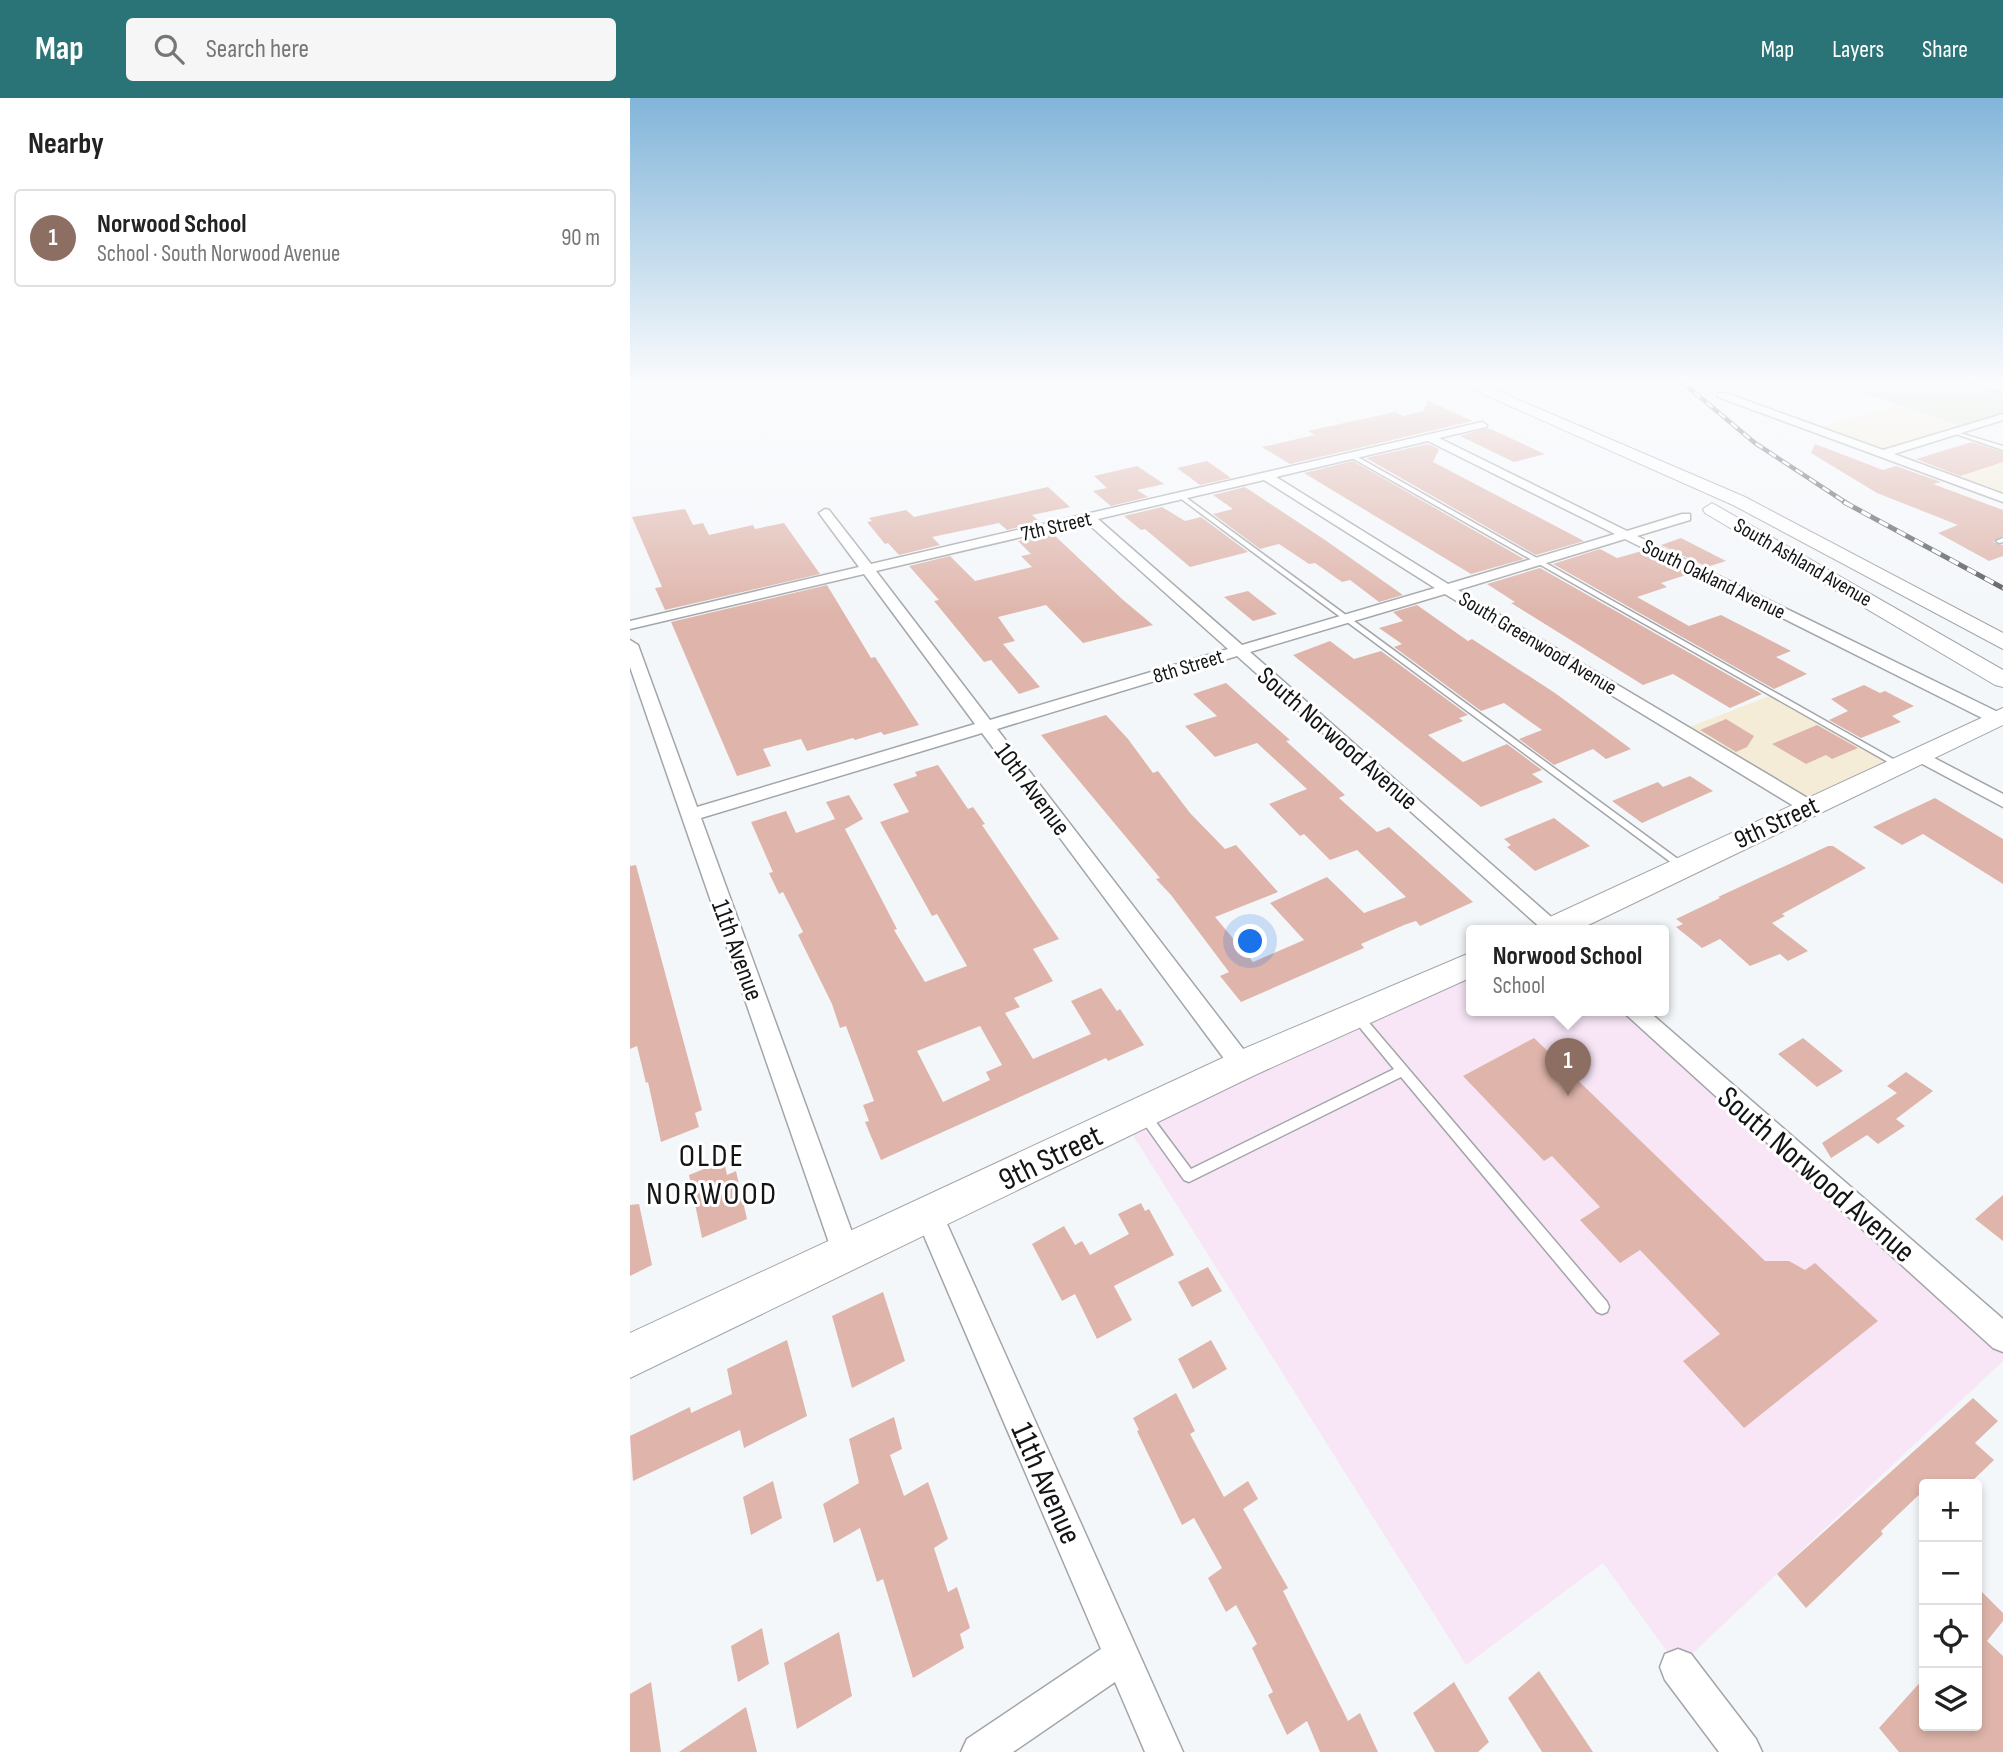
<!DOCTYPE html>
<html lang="en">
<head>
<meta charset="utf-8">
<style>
  body { margin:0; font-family:"Sofia Sans Condensed",sans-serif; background:#f6f6f6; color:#222 }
  .controls { position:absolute; right:21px; bottom:21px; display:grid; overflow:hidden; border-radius:7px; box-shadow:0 4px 10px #0003 }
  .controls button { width:63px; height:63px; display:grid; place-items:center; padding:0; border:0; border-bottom:2px solid #e0e0e0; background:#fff; color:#222; font:35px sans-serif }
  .you { position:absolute; left:621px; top:844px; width:24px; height:24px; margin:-18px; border:5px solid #fff; border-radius:50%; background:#1a73e8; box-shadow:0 0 0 10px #1a73e833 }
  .badge { display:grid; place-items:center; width:46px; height:46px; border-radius:50%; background:#2a7477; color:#fff; font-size:23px; font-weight:700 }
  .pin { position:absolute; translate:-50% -58px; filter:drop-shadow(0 2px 4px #0008) }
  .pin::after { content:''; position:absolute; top:37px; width:24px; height:21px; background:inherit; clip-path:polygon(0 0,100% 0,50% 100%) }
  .popup { position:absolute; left:836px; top:827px; width:203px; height:91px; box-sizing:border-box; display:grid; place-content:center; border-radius:7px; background:#fff; filter:drop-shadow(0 2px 5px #0005); font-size:23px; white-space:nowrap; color:#767676 }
  .popup b { font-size:26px; color:#222 }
  .popup::after { content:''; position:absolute; left:50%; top:100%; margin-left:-14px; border:14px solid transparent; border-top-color:#fff }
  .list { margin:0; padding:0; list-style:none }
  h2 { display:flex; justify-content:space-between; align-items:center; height:91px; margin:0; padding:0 28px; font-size:30px }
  h2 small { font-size:23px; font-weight:400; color:#767676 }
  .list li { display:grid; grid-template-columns:46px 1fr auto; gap:21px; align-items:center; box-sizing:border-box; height:98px; margin:0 14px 14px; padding:0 14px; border:2px solid #e0e0e0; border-radius:7px }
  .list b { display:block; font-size:26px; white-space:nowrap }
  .list p { margin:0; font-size:23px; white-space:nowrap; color:#767676 }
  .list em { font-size:23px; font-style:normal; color:#767676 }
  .icon { flex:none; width:38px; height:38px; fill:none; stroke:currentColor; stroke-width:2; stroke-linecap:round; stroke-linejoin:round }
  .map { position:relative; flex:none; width:1373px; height:1654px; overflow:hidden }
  header { display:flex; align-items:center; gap:42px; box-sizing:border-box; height:98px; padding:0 35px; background:#2a7477; color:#fff }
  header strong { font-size:33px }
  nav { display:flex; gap:38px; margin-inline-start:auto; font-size:24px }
  .search { width:490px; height:63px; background:#f6f6f6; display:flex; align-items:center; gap:18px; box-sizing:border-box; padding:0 24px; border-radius:7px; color:#767676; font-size:26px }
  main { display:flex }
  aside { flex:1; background:#fff }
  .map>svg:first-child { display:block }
</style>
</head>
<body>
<header>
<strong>Map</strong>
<div class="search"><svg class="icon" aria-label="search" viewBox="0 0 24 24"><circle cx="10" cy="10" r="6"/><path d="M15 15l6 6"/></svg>Search here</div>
<nav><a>Map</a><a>Layers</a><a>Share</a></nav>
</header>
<main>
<aside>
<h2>Nearby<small></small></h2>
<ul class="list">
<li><span class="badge" style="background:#8d6e63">1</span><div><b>Norwood School</b><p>School · South Norwood Avenue</p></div><em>90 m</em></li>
</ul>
</aside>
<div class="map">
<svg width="1373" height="1654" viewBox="0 0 1373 1654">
  <rect width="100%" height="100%" fill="#f4f7fa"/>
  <path fill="#f4ecd6" d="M1269 308 1338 330 1252 356 1184 331Z
    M1373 356V400L1306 375Z
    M1144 596 1268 666 1179 709 1052 632Z"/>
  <path fill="#f8e6f7" d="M842 866V912H1002L1373 1240V1263L1048 1569 973 1465 836 1567 494 1023Z"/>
  <path fill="#d5e2c2" d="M1199 284H1347L1373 292V319L1338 330Z"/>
  <path fill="#dfb5ab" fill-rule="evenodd" d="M798 303 843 323 660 366 632 349 685 337 678 333 765 314 773 318 793 313Z
    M858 330 915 356 884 364 830 338Z
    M1342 344 1373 354V364L1330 378 1286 361Z
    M798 346 809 351 803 364 954 443 906 457 736 360Z
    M1185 346 1253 372 1266 368 1311 384 1303 386 1373 412V438L1363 444 1373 447V458L1359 463 1308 435 1328 427 1247 395 1181 355Z
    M577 363 601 380 570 387 547 370Z
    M723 363 894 461 841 476 674 375Z
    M507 368 534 386 507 392 518 399 481 408 463 393 477 390 464 378Z
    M418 389 440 409 402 417 410 424 377 432 369 425 302 439 310 447 269 457 258 445 255 446 237 424 242 423 239 420 276 412 284 419Z
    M615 389 695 442 773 497 749 504 720 482 712 484 685 465 679 466 649 446 630 451 583 416 603 411 583 397Z
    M532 409 555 423 571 419 618 454 560 469 515 431 511 432 494 418Z
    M55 411 63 427 73 425 79 437 123 427 125 431 154 425 190 476 35 512 25 490 32 489 2 419Z
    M422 435 492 501 523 527 453 545 416 507 368 519 385 543 373 546 410 589 389 596 361 562 354 564 304 503 309 502 279 468 320 458 345 483 402 469 391 458 401 456 388 443Z
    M1051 440 1096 463 1077 469 1031 447Z
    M970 451 987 460 1012 453 1059 476 1031 485 1037 489 1007 499 1059 528 1091 517 1161 553 1146 559 1177 576 1144 591 923 466Z
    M910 470 1132 596 1100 610 1043 576 1013 587 881 505 885 504 857 486Z
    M197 487 241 560 245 559 289 627 254 637 251 634 225 642 223 640 177 653 171 641 133 651 141 668 107 678 41 524Z
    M618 493 647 516 623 523 594 499Z
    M787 507 838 543 842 541 925 595 1001 651 976 661 963 651 924 667 889 641 912 632 874 605 851 613 764 549 772 546 749 530 773 523 763 514Z
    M700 543 724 561 751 553 838 617 829 620 833 623 798 637 833 664 877 646 912 672 902 676 913 684 851 709 663 557Z
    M596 585 660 642 656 643 715 697 709 700 747 734 759 729 843 804 790 828 786 823 774 827 731 846 734 850 611 904 590 878 599 874 541 797 526 781 530 780 411 637 476 617 498 641 523 675 528 673 560 715 595 751 606 747 648 794 585 819 623 864 674 842 640 805 697 779 734 815 776 799 727 752 700 762 674 736 670 738 639 706 677 691 627 645 585 659 555 628 587 618 563 596Z
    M1234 587 1250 595 1255 593 1284 608 1262 618 1271 624 1231 640 1199 622 1218 613 1201 601Z
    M1096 621 1124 638 1117 649 1106 654 1070 632Z
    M1187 627 1228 650 1202 661 1196 657 1176 666 1142 646Z
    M308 667 338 711 343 709 355 726 352 727 429 841 403 851 423 883 384 900 390 909 375 915 403 961 461 936 441 903 471 890 487 913 490 911 514 947 478 963 476 960 251 1062 235 1024 239 1023 233 1007 244 1003 216 928 210 930 202 906 168 837 173 834 153 794 149 796 139 775 143 774 121 724 156 713 166 735 205 721 196 704 219 697 233 721 215 731 267 831 264 832 295 884 337 868 307 816 302 818 250 724 279 714 263 686 287 678 285 674ZM350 928 372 967 356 974 360 982 313 1004 287 953Z
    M1060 678 1083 693 1012 725 982 703 1028 684 1033 689Z
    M1305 700 1373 741V786L1293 736 1272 747 1243 729Z
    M924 720 960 748 905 773 877 749 881 747 874 741Z
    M1198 748H1203L1236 770 1152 816 1155 818 1142 825 1178 853 1158 863 1150 856 1120 868 1090 841 1072 850 1046 829 1053 826 1046 821 1090 800 1088 799Z
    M6 767 72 1012 65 1015 69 1029 31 1044 18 984 16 985 7 948 0 951V768Z
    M904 940 1135 1163H1159L1175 1172 1185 1165 1248 1223 1114 1330 1053 1263 1090 1236 1010 1152 990 1165 950 1122 970 1109 922 1058 914 1063 833 978Z
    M1173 940 1213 973 1187 989 1148 956Z
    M1276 974 1303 993 1266 1021 1275 1028 1248 1046 1237 1037 1201 1060 1192 1045 1267 995 1257 988Z
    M94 1063 97 1077 106 1073 117 1121 72 1140 59 1077Z
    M1373 1097V1143L1345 1121Z
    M511 1105 515 1113 519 1111 544 1157 484 1188 502 1222 467 1241 445 1196 432 1203 402 1146 434 1128 445 1147 452 1143 460 1157 499 1136 488 1116Z
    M9 1106 22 1167 0 1178V1107Z
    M578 1169 592 1193 562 1209 548 1184Z
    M253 1194 275 1263 222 1290 202 1218Z
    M157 1242 177 1318 114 1350 110 1332 3 1383 0 1338 60 1309 61 1315 102 1296 97 1271Z
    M581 1242 597 1271 563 1291 548 1261Z
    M546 1295 565 1333 560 1336 594 1399 618 1383 628 1401 613 1411 658 1490 653 1493 718 1623 730 1615 748 1654H690L677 1623 657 1637 638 1597 643 1594 622 1550 627 1546 606 1507 596 1514 578 1480 592 1470 564 1420 552 1427 507 1333 509 1332 503 1320Z
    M1343 1300 1368 1323 1345 1345 1364 1362 1339 1386H1294V1392L1251 1433 1253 1436 1176 1510 1147 1476Z
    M264 1319 272 1351 260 1357 274 1398 298 1384 318 1441 304 1450 318 1494 327 1489 340 1530 330 1536 334 1550 283 1580 253 1481 247 1484 230 1430 204 1445 193 1406 229 1385 219 1341Z
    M143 1383 152 1420 121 1437 113 1399Z
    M1347 1489 1373 1515V1523L1357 1543 1373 1558V1654H1269L1249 1630 1294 1580V1628H1347Z
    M132 1530 139 1566 108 1584 101 1548Z
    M209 1534 222 1598 167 1631 154 1565Z
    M909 1573 963 1654H912L878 1600Z
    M21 1584 31 1654H0V1596Z
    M824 1584 859 1644 848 1654H805L783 1615Z
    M116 1609 127 1654H49Z"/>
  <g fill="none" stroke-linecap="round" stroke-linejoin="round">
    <g stroke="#a2a5a9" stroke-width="3">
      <path id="lane" d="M1323 333 1373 348V352L1323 335Z
        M722 358H726L1272 666 1268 669 1265 668 722 360Z
        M550 398H554L1056 767 1058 769 1056 771H1050L550 400Z
        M1373 440V444L1369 445 1366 443Z
        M726 913 730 914 977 1204 979 1209 977 1214 972 1216 967 1214 771 979 559 1084 554 1082 507 1016 509 1012 513 1011 517 1012 561 1071 764 971 722 920 720 917 722 914Z"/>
    </g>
    <g stroke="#a2a5a9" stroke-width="3">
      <path id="street" d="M1342 284H1359L1373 289V295Z
        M1088 295H1096L1253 352 1373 316V322L1264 356 1373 396V404L1088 299Z
        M852 324 857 327 856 329 809 340 997 433 1052 416H1060V422L1007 438 1372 616 1373 622 1366 625 1360 624 995 441 828 492 1186 705 1188 709 1186 713H1172L815 496 620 554 936 832H913L607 558 367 631 620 960 624 967 620 974 612 976 604 974 352 635 71 720 230 1156 226 1165 216 1169 206 1165 0 569V542L8 547 67 709 345 626 234 476 0 531V523L229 469 189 415 195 411 199 412 241 466ZM798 343 985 436 818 486 646 379ZM634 382 805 490 612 547 468 421ZM456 424 598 551 360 622 246 473Z
        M1289 652 1373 696V709L1283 661 1280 657 1283 653Z
        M991 912H1017L1373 1221V1254L1363 1250Z
        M299 1105 309 1109 313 1117 553 1654H515L485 1584 383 1654H331L337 1641 471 1551 285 1117 289 1109Z
        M1048 1551 1061 1556 1126 1641 1132 1654H1089L1035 1582 1030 1569 1035 1556Z"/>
    </g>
    <g stroke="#a2a5a9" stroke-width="2">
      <path id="secondary" d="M826 284H847L1115 399 1373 535V551L1103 407Z
        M1082 405 1373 572V589L1365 587 1075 415 1073 411Z
        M1373 610V627L948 832H904L909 824Z
        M842 854V879L625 977 0 1280V1235L599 957Z"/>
    </g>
    <use href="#lane" fill="#fff" fill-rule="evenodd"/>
    <use href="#street" fill="#fff" fill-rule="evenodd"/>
    <use href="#secondary" fill="#fff" fill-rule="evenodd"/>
    <g stroke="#57595b" stroke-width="4.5">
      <path id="rail-far1" d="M1052 284 1125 345 1218 406"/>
    </g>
    <g stroke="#57595b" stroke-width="5">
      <path id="rail" d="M1214 404 1373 490"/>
    </g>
    <use href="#rail-far1" stroke="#fff" stroke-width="2.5" stroke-dasharray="8" stroke-linecap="butt"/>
    <use href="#rail" stroke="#fff" stroke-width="3.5" stroke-dasharray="10" stroke-linecap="butt"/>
  </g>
  <linearGradient id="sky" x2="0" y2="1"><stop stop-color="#82b5d9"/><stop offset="0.55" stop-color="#fafbfd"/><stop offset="1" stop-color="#fafbfd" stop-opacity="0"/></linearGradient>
  <rect width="1373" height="516" fill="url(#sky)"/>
  <g text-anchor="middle" stroke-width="6" stroke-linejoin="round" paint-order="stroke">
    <g font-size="21" fill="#131415" stroke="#fff">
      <text transform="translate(426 428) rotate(-13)" y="7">7th Street</text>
      <text transform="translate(1173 464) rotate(30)" y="7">South Ashland Avenue</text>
      <text transform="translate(1084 481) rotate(26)" y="7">South Oakland Avenue</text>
      <text transform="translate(908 545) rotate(31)" y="7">South Greenwood Avenue</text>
      <text transform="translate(558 568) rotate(-17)" y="7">8th Street</text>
    </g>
    <g font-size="26" fill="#131415" stroke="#fff">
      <text transform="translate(708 640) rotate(41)" y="9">South Norwood Avenue</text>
      <text transform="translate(403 691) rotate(53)" y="9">10th Avenue</text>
      <text transform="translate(1146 724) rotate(-25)" y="9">9th Street</text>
      <text transform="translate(108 852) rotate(70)" y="9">11th Avenue</text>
    </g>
    <g font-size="32" fill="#131415" stroke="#fff">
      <text transform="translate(420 1059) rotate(-26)" y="11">9th Street</text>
      <text transform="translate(1187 1076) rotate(41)" y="11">South Norwood Avenue</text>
      <text transform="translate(417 1385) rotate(66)" y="11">11th Avenue</text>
    </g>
    <g font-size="33" letter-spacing="2" fill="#131415" stroke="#fff">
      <text x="82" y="1068">OLDE<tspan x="82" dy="38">NORWOOD</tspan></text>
    </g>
  </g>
</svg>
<div class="controls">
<button>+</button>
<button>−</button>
<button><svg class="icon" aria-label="locate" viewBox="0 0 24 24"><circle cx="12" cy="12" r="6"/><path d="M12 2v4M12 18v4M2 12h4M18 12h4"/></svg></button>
<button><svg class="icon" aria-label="layers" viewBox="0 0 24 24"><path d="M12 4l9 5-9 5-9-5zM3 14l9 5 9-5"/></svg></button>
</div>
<div class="you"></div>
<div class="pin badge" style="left:938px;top:998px;background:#8d6e63">1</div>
<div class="popup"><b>Norwood School</b>School</div>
</div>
</main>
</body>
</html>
